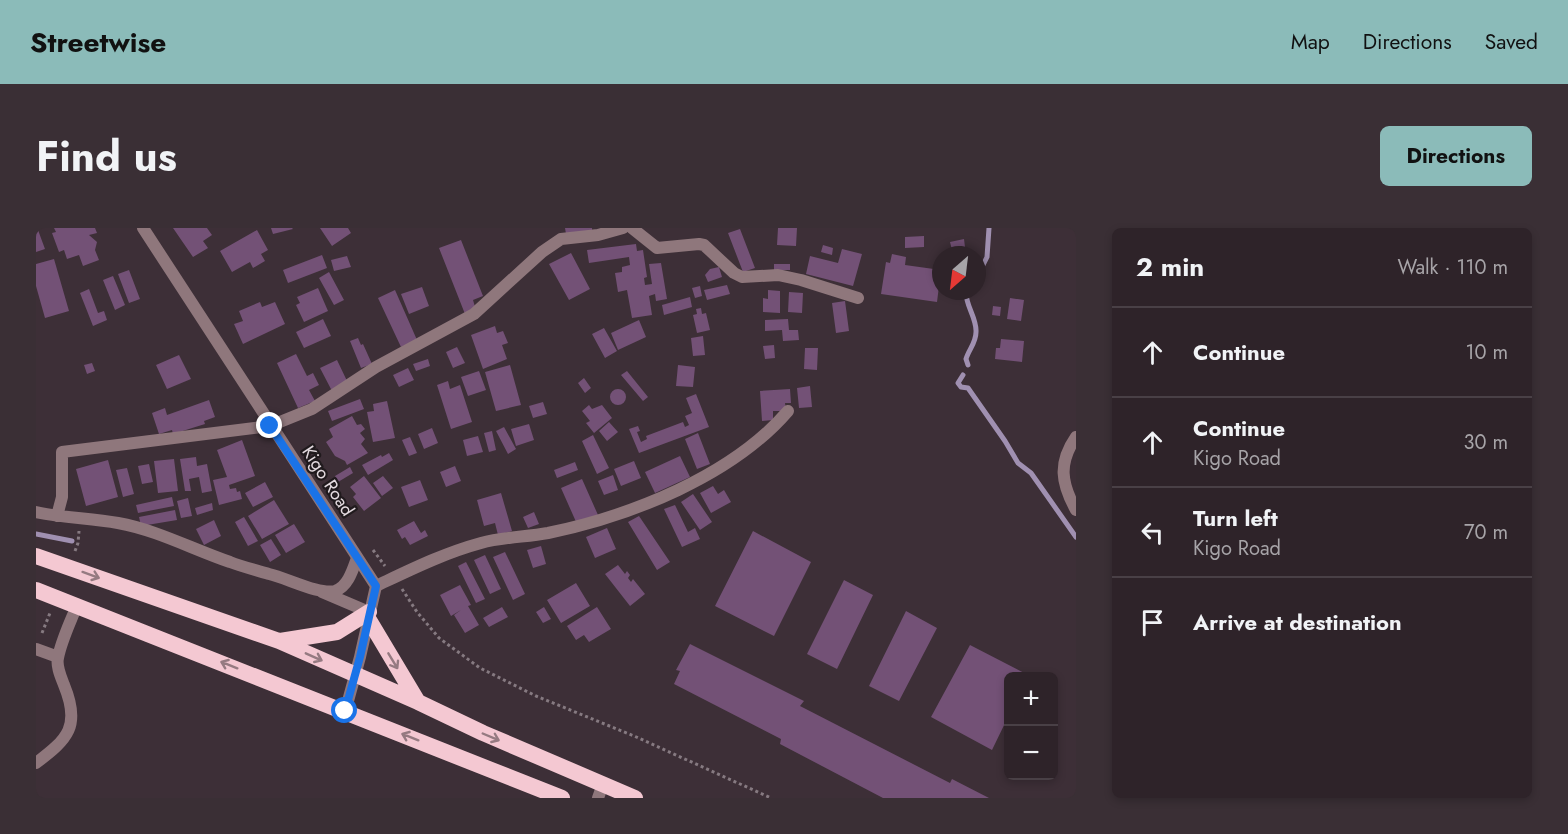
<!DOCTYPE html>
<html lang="en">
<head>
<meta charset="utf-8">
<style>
  body { margin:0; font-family:Jost,sans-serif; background:#3a2f35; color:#f1f3f6 }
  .controls { position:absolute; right:18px; bottom:18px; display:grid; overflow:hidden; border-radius:9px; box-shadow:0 3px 9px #0003 }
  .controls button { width:54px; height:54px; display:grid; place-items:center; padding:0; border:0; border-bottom:2px solid #494046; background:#2e2329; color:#f1f3f6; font:30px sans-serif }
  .compass { position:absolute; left:896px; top:18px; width:54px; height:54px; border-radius:50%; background:#2e2329; box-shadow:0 3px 9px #0003; rotate:208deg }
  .stop { position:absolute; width:18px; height:18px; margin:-14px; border:4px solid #1a73e8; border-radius:50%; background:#fff }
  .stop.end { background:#1a73e8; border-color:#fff; box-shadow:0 2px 6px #0008 }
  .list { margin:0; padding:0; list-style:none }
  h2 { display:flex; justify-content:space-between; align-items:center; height:78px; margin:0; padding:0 24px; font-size:26px }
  h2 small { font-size:20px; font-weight:400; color:#a7a4a8 }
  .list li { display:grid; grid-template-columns:39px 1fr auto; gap:18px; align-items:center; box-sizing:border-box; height:90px; padding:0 24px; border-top:2px solid #494046 }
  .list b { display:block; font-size:22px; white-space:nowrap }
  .list p { margin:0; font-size:20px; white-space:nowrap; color:#a7a4a8 }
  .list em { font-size:20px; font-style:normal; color:#a7a4a8 }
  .icon { flex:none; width:33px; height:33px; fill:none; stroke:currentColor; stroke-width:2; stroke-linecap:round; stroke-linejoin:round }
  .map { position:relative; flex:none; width:1040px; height:570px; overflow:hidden; border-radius:9px }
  header { display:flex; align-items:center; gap:36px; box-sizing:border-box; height:84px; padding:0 30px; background:#8bbbb9; color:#111 }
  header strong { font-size:28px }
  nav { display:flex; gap:33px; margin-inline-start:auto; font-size:21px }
  .intro { display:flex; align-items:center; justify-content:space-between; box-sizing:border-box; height:144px; padding:0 36px }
  h1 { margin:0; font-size:42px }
  .button { padding:15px 27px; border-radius:9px; background:#8bbbb9; color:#111; font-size:21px; font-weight:700 }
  main { display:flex; gap:36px; padding:0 36px }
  aside { flex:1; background:#2e2329; border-radius:9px; box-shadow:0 3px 9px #0003 }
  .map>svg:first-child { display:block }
</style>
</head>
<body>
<header>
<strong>Streetwise</strong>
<nav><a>Map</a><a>Directions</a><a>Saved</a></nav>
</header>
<div class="intro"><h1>Find us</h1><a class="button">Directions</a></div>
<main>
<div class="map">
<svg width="1040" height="570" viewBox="0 0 1040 570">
  <rect width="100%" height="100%" fill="#3d2f37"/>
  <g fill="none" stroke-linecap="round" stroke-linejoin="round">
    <path stroke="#a090b1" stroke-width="5" d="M941 49 951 29 953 0
      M930 63C929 77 941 90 940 104 940 115 933 121 930 131L932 137
      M927 147 922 155 925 159 932 160 969 213 982 235 995 245 1040 309
      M0 306 36 313"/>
  </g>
  <path fill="#735176" d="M18 0H59L61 5 53 7 61 14 59 22 63 32 47 38 43 27 31 31 28 22 23 24 16 5 20 4Z
    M137 0H171L176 7 167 13 172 20 157 29Z
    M235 0H256L257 1 237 6Z
    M284 0H312L315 5 296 18Z
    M529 0H556V5L530 6Z
    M742 0H761L760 18 741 17Z
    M704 1 719 40 707 44 692 5Z
    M2 2 9 21 0 24V3Z
    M221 2 232 22 225 26 229 33 217 40 214 34 196 44 184 23Z
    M888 8V19L869 20V9Z
    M928 11 929 19 916 22 914 14Z
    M425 12 447 68 437 72 440 82 429 86 403 20Z
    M600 16 601 23 607 22 611 49 608 50 609 57 616 56 613 36 625 35 631 71 620 73 619 66 613 68 616 87 596 90 591 62 582 64 579 45 586 44V39L594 37 593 29 553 35 551 22Z
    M787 17 797 20 796 27 785 24Z
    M806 21 826 26 817 58 770 46 774 28 802 35Z
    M535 25 554 61 533 72 513 36Z
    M856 26 870 29 869 37 905 42 901 74 845 66 850 34 854 35Z
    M286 27 291 40 252 55 247 42Z
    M311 28 315 39 298 43 295 32Z
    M18 31 33 83 9 90 0 58V36Z
    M738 36H754V42H738Z
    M683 39 686 49 672 54 669 47 674 41Z
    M93 42 104 71 93 75 82 46Z
    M293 44 308 72 298 77 283 50Z
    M77 48 89 77 79 82 67 52Z
    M691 57 694 66 671 72 668 62Z
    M664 58 666 68 659 70 656 60Z
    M386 59 393 78 373 86 365 66Z
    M282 60 292 83 268 94 260 77 264 75 261 69Z
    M53 61 62 85 68 83 71 92 57 98 44 65Z
    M359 62 381 112 365 119 342 70Z
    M732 62 744 63V85L727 84V70L732 71Z
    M753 64 767 65 766 85 752 84Z
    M654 69 656 79 628 87 626 77Z
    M974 70 988 72 985 93 971 91Z
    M809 73 813 103 800 105 796 75Z
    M224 74 226 79 239 74 249 96 207 116 198 96 207 93 203 83Z
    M957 78 965 79 964 88 956 87Z
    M665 80 666 86 670 85 674 102 661 105 657 87 661 86 660 81Z
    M287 91 295 108 268 120 260 104Z
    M752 91 753 102H762L763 112 747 113 746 102 729 103V92Z
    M603 92 610 109 582 122 575 105Z
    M459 98 461 105 467 103 472 115 466 117 471 131 447 141 435 107Z
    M568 100 581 123 569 130 556 106Z
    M667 108 669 127 657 128 655 110Z
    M322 110 325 117 327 116 336 136 325 140 314 113Z
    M965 111 988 113 986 134 959 131 960 120H964Z
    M738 117 739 130 729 131 727 118Z
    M421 119 429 135 417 140 410 124Z
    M769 120H782L781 142 768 141Z
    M260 126 271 148 277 145 283 157 273 162 279 173 262 180 241 135Z
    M143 127 155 151 131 161 120 137Z
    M392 131 394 138 380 143 377 136Z
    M301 132 312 155 296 163 284 140Z
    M56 135 59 143 51 146 48 137Z
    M474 137 485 177 460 183 449 144Z
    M642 137 659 139 657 159 640 158Z
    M372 140 378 152 363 159 357 147Z
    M443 143 450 162 432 168 425 149Z
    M591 143 612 169 607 173 585 147Z
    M548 150 555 160 549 165 542 155Z
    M412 153 414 161 424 157 436 194 415 201 401 157Z
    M774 158 776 179 763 180 761 160Z
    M574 169a8 8 0 1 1 16 0a8 8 0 1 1-16 0Z
    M754 161 755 175H749L750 183H737V192L726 193 724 163Z
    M660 166 673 199 603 225 593 201 602 198 604 203 601 204 605 214 611 211 610 208 647 194 649 199 653 197 649 188 656 185 650 170Z
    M324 171 328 181 296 193 292 183Z
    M173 172 179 189 168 193 169 196 137 206 136 202 123 206 116 185 129 180 131 187Z
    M351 173 359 210 337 214 331 184 338 183 337 176Z
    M507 174 511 186 497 190 493 178Z
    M553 177 556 181 566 177 576 190 558 205 550 195 554 193 546 183Z
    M316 188 321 197 325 196 329 201 324 205 329 211 325 216 332 225 311 237 309 233 299 228 290 214 297 209 293 201Z
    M573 194 582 204 571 213 563 203Z
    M493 196 498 212 480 218 475 201Z
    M468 199 480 221 472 226 460 203Z
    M396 200 402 215 388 221 382 206Z
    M456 203 460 222 453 224 448 205Z
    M662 205 674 236 661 241 649 211Z
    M557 207 573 240 561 246 546 213Z
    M442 208 447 224 431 228 427 212Z
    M374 209 381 225 373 228 366 212Z
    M206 212 219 248 193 257 194 261 200 260 201 264 204 263 206 271 183 277 177 252 191 249 181 222Z
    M353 225 357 232 332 247 326 237 345 227 346 229Z
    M644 228 654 249 619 265 609 244Z
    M160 229 161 238 171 236 176 263 166 265 163 249 153 251 155 263H149L144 231Z
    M138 231 142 263 122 265 118 233Z
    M72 232 82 269 50 278 40 241Z
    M598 233 605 250 585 258 578 241Z
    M539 234 542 242 521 250 518 242Z
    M113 236 117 254 106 256 102 238Z
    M419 238 425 253 410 259 404 244Z
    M314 239 317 245 302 254 299 248Z
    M91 240 98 266 87 269 80 242Z
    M577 247 582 262 568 267 562 253Z
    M328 248 345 270 328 283 317 269 320 266 314 259Z
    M347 248 357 260 346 268 337 255Z
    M546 251 562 287 541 296 525 260Z
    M384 252 392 272 373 279 365 259Z
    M229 254 237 269 217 279 209 265Z
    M677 258 682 266 688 262 695 274 675 285 664 265Z
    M465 265 476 303 462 307 459 295 448 298 441 272Z
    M657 266 676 294 664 302 645 274Z
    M136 269 138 278 102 285 100 277Z
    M152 270 156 288 145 290 141 273Z
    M238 272 253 296 226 311 212 288Z
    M176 275 177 282 161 287 159 280Z
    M639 277 652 304 659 300 664 311 646 319 628 281Z
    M139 282 141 292 105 298 103 289Z
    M498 284 503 296 492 300 487 289Z
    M603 288 634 334 621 342 592 294Z
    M208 289 222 313 212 318 199 294Z
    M178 292 185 308 168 317 160 301Z
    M378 293 385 305 389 302 392 308 374 317 369 309 366 311 361 302Z
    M258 296 269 314 250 325 239 307Z
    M571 300 580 321 559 330 550 309Z
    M717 303 775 334 738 408 679 378Z
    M235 311 245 327 234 334 224 317Z
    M505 318 510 336 497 340 491 322Z
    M469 324 489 366 477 372 457 329Z
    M449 327 465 361 454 366 438 332Z
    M430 334 449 371 440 375 422 338Z
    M582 337 589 346 591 343 594 347 592 350 595 354 597 351 609 366 594 378 569 346Z
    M808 352 837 367 801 441 771 426Z
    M540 355 554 378 525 395 511 372Z
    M424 357 435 377 432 378 443 397 429 405 418 387 425 382 415 388 404 367Z
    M466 379 472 389 453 399 447 390Z
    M508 379 515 391 507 395 500 384Z
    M561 379 575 401 553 414 548 407 540 412 531 398Z
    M870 383 901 400 863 473 833 458Z
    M654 416 768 473 764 478 914 555 916 551 953 570H847L744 516 745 511 638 456 644 443 640 442Z
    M934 417 994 448H972V489L956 522 895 489Z"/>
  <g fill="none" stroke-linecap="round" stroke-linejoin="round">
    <path stroke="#867a81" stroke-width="3" stroke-dasharray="3 3" stroke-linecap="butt" d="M337 322 349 338
      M39 323 42 315 43 303
      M366 361 381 384 403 410 444 440 500 468 598 508 735 570
      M6 405 14 385"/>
    <path stroke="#8f777c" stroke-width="12" d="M596 0 621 20 663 16 668 17 698 45 706 49 742 47 765 52 822 70
      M1040 209C1022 235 1025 255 1040 282
      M0 284C27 290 55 290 82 295 121 302 156 321 194 334 207 339 220 342 233 346 251 350 283 367 299 363 312 359 317 341 321 330
      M21 288 26 269V224L234 198 276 181 340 139 438 86 506 24 525 11 562 7 587 0
      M340 358C374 342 408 325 445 315 467 309 490 309 512 305 595 288 696 248 752 183
      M286 364 333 384
      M0 421 22 429
      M0 535C32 511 45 498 28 457 25 449 20 438 22 430 25 413 35 393 41 377"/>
    <path stroke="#8f777c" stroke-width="12" d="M107 0 340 358 324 429 309 484
      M562 570 567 556"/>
    <path stroke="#f4c8d2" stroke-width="16" d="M0 328 243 413 382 474 447 505 599 570
      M0 362 526 570
      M333 392 382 474
      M244 413 301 404 333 384"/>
  </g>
  <defs><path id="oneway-shaft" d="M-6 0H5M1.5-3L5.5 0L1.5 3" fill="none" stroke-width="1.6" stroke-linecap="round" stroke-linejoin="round" transform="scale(1.5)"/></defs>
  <g stroke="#957a81">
    <use href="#oneway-shaft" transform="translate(55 347) rotate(20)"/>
    <use href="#oneway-shaft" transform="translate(278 429) rotate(24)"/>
    <use href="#oneway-shaft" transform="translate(357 433) rotate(59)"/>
    <use href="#oneway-shaft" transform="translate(193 437) rotate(-158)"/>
    <use href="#oneway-shaft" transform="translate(374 509) rotate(-158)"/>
    <use href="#oneway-shaft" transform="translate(455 509) rotate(23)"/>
  </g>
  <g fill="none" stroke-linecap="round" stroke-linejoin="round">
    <path stroke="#1a73e8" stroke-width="8" d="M234 198 340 358 324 429 309 483"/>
  </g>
  <g text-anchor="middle" stroke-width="4.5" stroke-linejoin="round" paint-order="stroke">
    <g font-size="18" fill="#e3dadf" stroke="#201a1d">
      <text transform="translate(292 253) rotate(57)" y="6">Kigo Road</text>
    </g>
  </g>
</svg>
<div class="controls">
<button>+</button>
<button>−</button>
</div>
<svg class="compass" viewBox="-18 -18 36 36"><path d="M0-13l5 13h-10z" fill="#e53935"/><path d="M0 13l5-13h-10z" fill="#a7a4a8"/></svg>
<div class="stop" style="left:309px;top:483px"></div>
<div class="stop end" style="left:234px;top:198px"></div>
</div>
<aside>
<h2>2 min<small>Walk · 110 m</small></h2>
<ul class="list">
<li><svg class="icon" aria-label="ahead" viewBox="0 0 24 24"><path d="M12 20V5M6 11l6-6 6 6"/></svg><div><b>Continue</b></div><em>10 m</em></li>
<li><svg class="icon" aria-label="ahead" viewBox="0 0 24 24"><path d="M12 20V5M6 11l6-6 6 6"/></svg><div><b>Continue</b><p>Kigo Road</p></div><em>30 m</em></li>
<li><svg class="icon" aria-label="left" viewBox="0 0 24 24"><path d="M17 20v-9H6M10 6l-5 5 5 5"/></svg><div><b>Turn left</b><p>Kigo Road</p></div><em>70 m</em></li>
<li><svg class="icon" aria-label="arrive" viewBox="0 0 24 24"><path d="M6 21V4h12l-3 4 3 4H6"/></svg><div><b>Arrive at destination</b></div></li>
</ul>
</aside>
</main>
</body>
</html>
